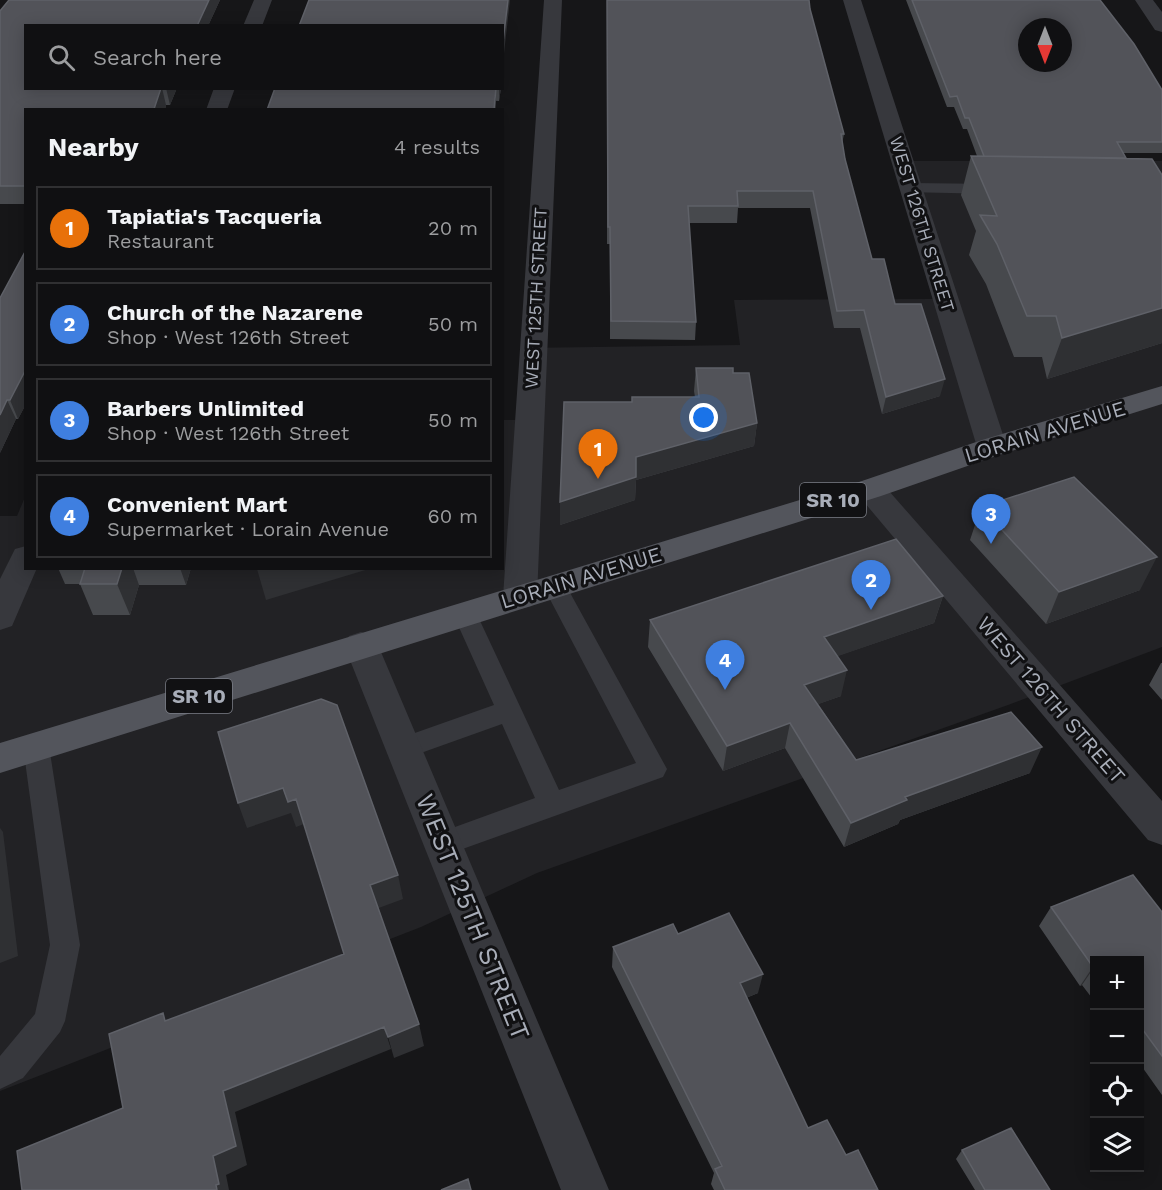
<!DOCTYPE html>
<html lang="en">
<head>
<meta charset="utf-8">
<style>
  body { margin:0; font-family:"Work Sans",sans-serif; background:#1e1e20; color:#f1f3f6 }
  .controls { position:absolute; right:18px; bottom:18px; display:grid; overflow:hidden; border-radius:0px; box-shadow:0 3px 15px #0003 }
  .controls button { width:54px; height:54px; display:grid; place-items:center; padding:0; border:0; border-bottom:2px solid #303032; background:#101012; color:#f1f3f6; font:30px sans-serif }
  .compass { position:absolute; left:1018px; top:18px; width:54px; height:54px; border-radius:50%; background:#101012; box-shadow:0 3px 15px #0003; rotate:180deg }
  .you { position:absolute; left:704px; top:418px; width:21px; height:21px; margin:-15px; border:4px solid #fff; border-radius:50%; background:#1a73e8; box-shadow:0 0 0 9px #1a73e833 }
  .badge { display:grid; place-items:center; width:39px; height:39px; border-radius:50%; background:#0f766e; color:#fff; font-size:20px; font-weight:700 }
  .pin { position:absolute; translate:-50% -50px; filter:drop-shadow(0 2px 3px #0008) }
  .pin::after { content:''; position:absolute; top:32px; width:21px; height:18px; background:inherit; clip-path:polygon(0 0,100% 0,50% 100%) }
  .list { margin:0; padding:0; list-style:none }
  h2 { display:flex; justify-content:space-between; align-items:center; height:78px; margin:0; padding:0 24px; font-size:26px }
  h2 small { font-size:20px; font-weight:400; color:#9c9d9f }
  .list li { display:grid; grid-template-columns:39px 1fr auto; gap:18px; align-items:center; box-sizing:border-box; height:84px; margin:0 12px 12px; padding:0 12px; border:2px solid #303032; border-radius:0px }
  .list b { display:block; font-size:22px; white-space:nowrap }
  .list p { margin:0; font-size:20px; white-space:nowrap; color:#9c9d9f }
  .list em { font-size:20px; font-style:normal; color:#9c9d9f }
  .icon { flex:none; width:33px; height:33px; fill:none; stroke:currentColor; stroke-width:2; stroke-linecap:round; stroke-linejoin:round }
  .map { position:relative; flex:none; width:1162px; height:1190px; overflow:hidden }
  .search { position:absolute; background:#101012; box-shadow:0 3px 15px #0003; left:24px; top:24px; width:480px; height:66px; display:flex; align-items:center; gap:15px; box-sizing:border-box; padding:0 21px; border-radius:0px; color:#9c9d9f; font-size:22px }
  .panel { position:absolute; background:#101012; box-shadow:0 3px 15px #0003; left:24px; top:108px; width:480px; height:462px; border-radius:0px }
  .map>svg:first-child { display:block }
</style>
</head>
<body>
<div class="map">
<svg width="1162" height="1190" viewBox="0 0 1162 1190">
  <rect width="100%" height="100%" fill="#161618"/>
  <path fill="#222225" d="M892 161H1162V647L1008 705 537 873 421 927 0 1091V516H17L25 497 26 568H502L503 420H520L523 348 740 345 734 300 933 299Z"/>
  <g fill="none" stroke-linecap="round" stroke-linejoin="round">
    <path fill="#37383d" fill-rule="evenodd" d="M911 183 995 184 1003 189 995 194 905 192 903 188 905 184Z
      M555 577 563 580 667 769 663 777 443 856 433 853 429 844 433 835 535 798 502 724 404 759 395 756 391 748 395 740 494 705 453 614 456 608 465 605 474 608 559 790 636 763 543 586 547 580Z
      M36 735 45 738 49 746 80 945 65 1021 60 1032 23 1078 0 1089V1056L35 1014 50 945 23 746 27 738Z"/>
    <path fill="#37383d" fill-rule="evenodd" d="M254 0H272L262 26H243Z
      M544 0H562L537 597 532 606 520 609 508 606 503 597Z
      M843 0H861L1007 447 1002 454 992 457 982 454 977 447Z
      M1135 0H1153L1162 12V32L1155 30Z
      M214 88H235L227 110H206Z
      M870 479 881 482 1162 801V845L1148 840 859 496 855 489 859 482Z
      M26 546V568H37L12 626 0 630V579L15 549Z
      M361 632 373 636 378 645 609 1190H561L344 645 349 636Z"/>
    <path fill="#53555c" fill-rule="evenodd" d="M1162 386V404L1002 454 881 496 0 773V743L859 482 982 440Z"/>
  </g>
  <path fill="#47494d" d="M9 0H220L208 26 26 88H177L170 105H166L165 110H26V204H0V11Z
    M607 0 810 9 844 134 842 144 845 159 872 259 895 304 940 396 882 414 860 328H834L810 208H738L737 223H689L696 322 695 340 610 339V244H607Z
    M906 0H1100L1162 90V153H1123L1126 158 1162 175V343L1047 379 1042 357H1014L986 284 969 255 976 231 961 195 971 156H977L967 129H963L954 107H947Z
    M275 88H501L499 101Z
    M26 250V404L18 419H16L0 453Z
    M696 368 733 373 757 423 754 446 636 480 635 500 560 525 632 402 695 397 694 391Z
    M981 507 1140 590 1046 624 970 540Z
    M58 568H191L186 585H139L130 615H93L80 584H65Z
    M943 596 934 623 837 656 841 696 818 704 856 760 1030 773 900 820 898 824 844 847 785 748 723 771 648 647 650 620Z
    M1161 663H1162V700L1149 685Z
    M1051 907 1162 912V1095L1140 1064V960H1095V1002L1082 985 1080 986 1039 926Z
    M678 934 758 993 746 998 808 1128 846 1155 878 1190H714L711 1184 714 1173 612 967 613 947Z
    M962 1150 1050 1190H975L956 1159Z"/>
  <path fill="#2f3033" d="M209 0H220L208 26H197Z
    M508 0H510L502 71V50Z
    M161 88H162L166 105 165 110H154Z
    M166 88H177L170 105Z
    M496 88V110H494Z
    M499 88H501L499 101Z
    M1162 308V343L1047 379 1062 338Z
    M26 369V404L18 419 10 400Z
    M945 379 940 396 882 414 886 397Z
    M7 400 16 419 0 453V415Z
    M757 423 754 446 636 480 635 500 560 525V502L636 457Z
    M1157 557 1140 590 1046 624 1059 592Z
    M122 568H133L139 585 130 615 117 584Z
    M180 568H191L186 585Z
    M260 568H372L266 600 257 569Z
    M943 596 934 623 818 663 824 637Z
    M847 670 841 696 799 711 804 685Z
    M790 723 785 748 723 771 727 746Z
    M1042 747 1030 773 900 820 898 824 844 847 851 823 905 797Z
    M283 788 296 799 304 824 296 827 291 813 247 828 238 803Z
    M0 828 3 832 18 956 0 963Z
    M398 875 403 899 376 909 370 885Z
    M1095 966 1082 985 1080 986 1093 967Z
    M763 974 758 993 736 1002 740 983Z
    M419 1024 424 1046 394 1058 388 1037Z
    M384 1027 391 1049 235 1112 247 1165 226 1175 229 1190H217L213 1156 223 1091Z"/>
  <path fill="#525359" stroke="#5f6168" stroke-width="1.5" fill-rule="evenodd" d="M9 0H209L197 26H26V88H161L154 109 26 110V186H0V11Z
    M309 0H508L502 50V26H299Z
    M607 0H809L810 9 844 134H841L845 159 872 259H884L895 304H921L945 379 886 397 864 310 837 311 813 191H737L738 206H688L696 322 611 321 610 227H608Z
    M912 0H1100L1134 44 1162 90V142H1117L1126 158 984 156 969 118H965L957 96 950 97ZM1027 27H1063V63H1027Z
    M275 88H496L494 110H267Z
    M971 156 1152 159 1162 175V308L1062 338 1056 316H1027L997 244 980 215 997 216Z
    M26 250V369L10 400H7L0 415V298Z
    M696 368H733V373H749L757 423 636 457V477L560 502 564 402H632V397H699Z
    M1074 477 1157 557 1059 592 981 507Z
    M896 539 943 596 824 637 847 670 804 685 856 760 1011 712 1042 747 905 797 907 800 851 823 790 723 727 746 650 620Z
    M85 568H122L117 584H80Z
    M321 699 337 705 398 875 370 885 419 1024 388 1037 384 1027 223 1091 236 1146 213 1156 219 1184 216 1185 217 1190H22L17 1151 123 1108 109 1034 163 1013 165 1021 344 954 296 799 288 802 283 788 238 803 218 732Z
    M1133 875 1162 912V1056L1140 1026V960H1095V966L1093 967 1051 907Z
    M729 913 763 974 740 983 808 1128 827 1120 846 1155 858 1150 878 1190H725L715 1169 722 1166 613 947 673 924 678 934Z
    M1011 1128 1050 1190H985L962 1150Z
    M468 1179 471 1190H441Z"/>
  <g text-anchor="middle" stroke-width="6" stroke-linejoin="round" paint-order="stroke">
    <g font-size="18" fill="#a8adb8" stroke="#111113">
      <text transform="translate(922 224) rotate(73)" y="6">WEST 126TH STREET</text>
      <text transform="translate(536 298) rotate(-87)" y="6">WEST 125TH STREET</text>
    </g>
    <g fill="#111113" stroke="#7b7e86" stroke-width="1.5">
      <rect x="800" y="483" width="66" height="34" rx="4.5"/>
      <rect x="166" y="679" width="66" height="34" rx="4.5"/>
    </g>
    <g font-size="20" font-weight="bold" fill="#a8adb8">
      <text x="833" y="507">SR 10</text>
      <text x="199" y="703">SR 10</text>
    </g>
    <g font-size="21" fill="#a8adb8" stroke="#111113">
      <text transform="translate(1045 432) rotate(-17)" y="7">LORAIN AVENUE</text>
      <text transform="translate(581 578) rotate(-17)" y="7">LORAIN AVENUE</text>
      <text transform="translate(1051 700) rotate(49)" y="7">WEST 126TH STREET</text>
    </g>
    <g font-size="26" fill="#a8adb8" stroke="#111113">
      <text transform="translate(473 917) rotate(68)" y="9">WEST 125TH STREET</text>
    </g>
  </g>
</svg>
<div class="controls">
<button>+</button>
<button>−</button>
<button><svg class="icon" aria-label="locate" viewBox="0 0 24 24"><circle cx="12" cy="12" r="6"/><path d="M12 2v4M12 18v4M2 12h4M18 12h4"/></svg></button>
<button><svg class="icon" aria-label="layers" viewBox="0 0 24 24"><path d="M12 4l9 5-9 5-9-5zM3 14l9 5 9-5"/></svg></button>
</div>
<svg class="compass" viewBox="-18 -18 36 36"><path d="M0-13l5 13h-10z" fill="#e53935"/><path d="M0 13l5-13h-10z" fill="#9c9d9f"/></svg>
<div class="you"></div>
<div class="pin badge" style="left:598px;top:479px;background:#e8710a">1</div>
<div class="pin badge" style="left:871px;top:610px;background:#3f7fe0">2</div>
<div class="pin badge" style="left:991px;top:544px;background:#3f7fe0">3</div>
<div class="pin badge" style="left:725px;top:690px;background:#3f7fe0">4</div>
<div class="search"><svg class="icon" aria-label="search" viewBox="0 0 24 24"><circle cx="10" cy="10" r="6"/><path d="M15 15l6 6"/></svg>Search here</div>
<section class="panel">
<h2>Nearby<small>4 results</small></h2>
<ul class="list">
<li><span class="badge" style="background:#e8710a">1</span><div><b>Tapiatia's Tacqueria</b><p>Restaurant</p></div><em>20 m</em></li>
<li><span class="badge" style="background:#3f7fe0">2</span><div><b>Church of the Nazarene</b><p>Shop · West 126th Street</p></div><em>50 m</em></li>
<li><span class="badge" style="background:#3f7fe0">3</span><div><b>Barbers Unlimited</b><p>Shop · West 126th Street</p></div><em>50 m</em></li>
<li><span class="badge" style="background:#3f7fe0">4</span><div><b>Convenient Mart</b><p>Supermarket · Lorain Avenue</p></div><em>60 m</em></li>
</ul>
</section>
</div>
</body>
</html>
